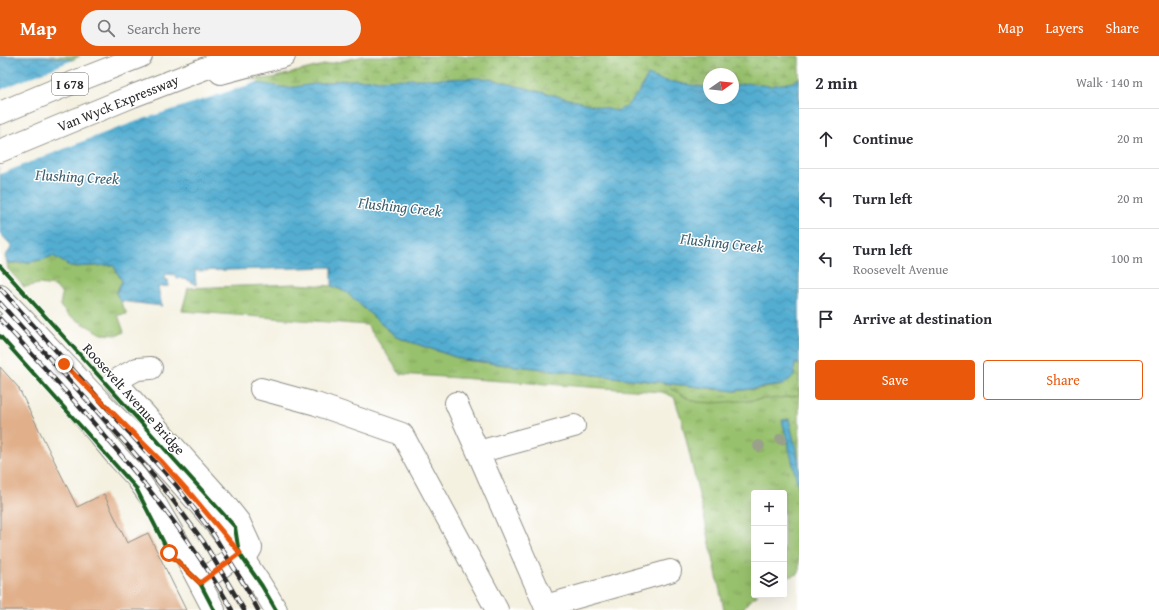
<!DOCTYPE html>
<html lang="en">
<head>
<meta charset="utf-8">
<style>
  body { margin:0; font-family:"Gentium Book Plus",serif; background:#f2f2f3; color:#2b2b33 }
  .controls { position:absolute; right:12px; bottom:12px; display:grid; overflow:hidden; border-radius:4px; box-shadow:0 4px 16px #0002 }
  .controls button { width:36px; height:36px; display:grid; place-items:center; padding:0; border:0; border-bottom:1px solid #e1e1e2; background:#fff; color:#2b2b33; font:20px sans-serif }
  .compass { position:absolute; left:703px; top:12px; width:36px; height:36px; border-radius:50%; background:#fff; box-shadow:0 4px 16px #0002; rotate:76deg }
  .stop { position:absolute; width:12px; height:12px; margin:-9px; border:3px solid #ea580c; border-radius:50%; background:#fff }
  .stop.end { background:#ea580c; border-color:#fff; box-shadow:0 1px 4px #0008 }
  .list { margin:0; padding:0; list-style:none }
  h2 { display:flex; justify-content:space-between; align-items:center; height:52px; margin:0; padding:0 16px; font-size:17px }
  h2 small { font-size:13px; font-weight:400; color:#7c7c81 }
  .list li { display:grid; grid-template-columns:26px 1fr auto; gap:12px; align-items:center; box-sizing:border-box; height:60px; padding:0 16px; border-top:1px solid #e1e1e2 }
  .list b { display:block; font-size:15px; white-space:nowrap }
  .list p { margin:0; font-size:13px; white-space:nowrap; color:#7c7c81 }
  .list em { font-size:13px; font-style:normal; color:#7c7c81 }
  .actions { display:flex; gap:8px; padding:12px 16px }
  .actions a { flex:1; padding:9px 0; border:1px solid #ea580c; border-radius:4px; text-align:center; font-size:14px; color:#ea580c }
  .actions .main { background:#ea580c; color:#fff }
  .icon { flex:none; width:22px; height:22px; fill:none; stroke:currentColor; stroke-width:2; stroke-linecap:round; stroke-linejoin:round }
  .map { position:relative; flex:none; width:799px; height:554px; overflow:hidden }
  header { display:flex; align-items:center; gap:24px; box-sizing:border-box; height:56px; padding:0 20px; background:#ea580c; color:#fff }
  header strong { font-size:19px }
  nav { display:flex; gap:22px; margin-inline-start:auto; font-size:14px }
  .search { width:280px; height:36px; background:#f2f2f3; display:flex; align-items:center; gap:10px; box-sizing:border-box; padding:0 14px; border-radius:22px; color:#7c7c81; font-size:15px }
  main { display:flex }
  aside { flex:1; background:#fff }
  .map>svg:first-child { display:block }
</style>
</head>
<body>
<header>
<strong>Map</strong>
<div class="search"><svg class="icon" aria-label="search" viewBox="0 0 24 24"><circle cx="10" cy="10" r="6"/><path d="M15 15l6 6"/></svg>Search here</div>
<nav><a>Map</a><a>Layers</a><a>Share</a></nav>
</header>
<main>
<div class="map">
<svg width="799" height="554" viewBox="0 0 799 554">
  <defs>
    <pattern id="grass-tufts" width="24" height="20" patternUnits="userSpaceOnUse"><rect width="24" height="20" fill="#98c16d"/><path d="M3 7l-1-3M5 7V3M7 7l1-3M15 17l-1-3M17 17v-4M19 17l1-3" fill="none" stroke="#7c9d5a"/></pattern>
    <pattern id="wetland-marsh" width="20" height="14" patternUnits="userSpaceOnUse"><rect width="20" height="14" fill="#98c16d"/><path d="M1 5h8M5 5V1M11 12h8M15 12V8" fill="none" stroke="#7c9d5a"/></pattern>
    <pattern id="water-waves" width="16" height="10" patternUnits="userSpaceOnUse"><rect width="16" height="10" fill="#53add1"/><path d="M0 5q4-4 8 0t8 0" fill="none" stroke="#458daa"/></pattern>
  </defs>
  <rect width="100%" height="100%" fill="#fff"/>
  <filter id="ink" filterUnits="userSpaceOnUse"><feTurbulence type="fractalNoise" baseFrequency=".025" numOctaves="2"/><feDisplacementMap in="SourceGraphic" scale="8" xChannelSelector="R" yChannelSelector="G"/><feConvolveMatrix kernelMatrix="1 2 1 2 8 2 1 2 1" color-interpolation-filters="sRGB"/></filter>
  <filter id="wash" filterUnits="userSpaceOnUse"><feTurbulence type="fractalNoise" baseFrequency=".012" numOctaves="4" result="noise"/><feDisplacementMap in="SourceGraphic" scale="16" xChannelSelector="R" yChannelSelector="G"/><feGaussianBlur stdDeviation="0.9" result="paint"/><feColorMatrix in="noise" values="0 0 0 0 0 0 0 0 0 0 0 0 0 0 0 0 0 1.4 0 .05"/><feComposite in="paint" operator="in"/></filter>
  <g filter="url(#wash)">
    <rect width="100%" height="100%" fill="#f4f1e1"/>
    <path fill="url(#grass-tufts)" stroke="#62764c" d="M53 200 72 211 113 209 122 225 116 237 127 258 118 259 124 276 118 279 102 278 68 259 60 250 62 238 55 230 39 228 24 231 8 213 7 207C24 207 38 206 53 200Z
      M294 228 332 230 346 236 396 281 464 304 735 335 799 308V517L784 523V437H754V539H758L749 545 742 554H724L706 469 681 362 674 341 662 336 400 318 367 269 182 255 188 232Z"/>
    <path fill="url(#wetland-marsh)" stroke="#62764c" fill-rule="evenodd" d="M0 0H80L66 7 0 1Z
      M364 0H799V65L645 64 318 43 241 24 272 22 315 11ZM709 18H733V42H709Z
      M795 308H799V339L792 341 714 347 697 346 687 342 662 327 735 335 780 330 793 320Z"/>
    <path fill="url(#water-waves)" stroke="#3f6c7e" d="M0 0H45L241 24 287 32 342 24 486 22 616 55 626 51 639 36 648 19 661 24 709 32V42H733V30L746 27 770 30 793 26 799 22V308H795L794 320 783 329 735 335 464 304 396 281 346 236 332 230V211L195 215 196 229 188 224 175 221 174 219 166 218 165 223 168 224 169 230 158 231 162 250 120 245 116 237 122 225 113 209 71 211 53 200C38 206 24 207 7 207L5 200 10 194 11 189 0 177Z
      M789 363 799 406V434L782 364Z"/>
    <path fill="#f4f1e1" d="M78 2 241 22 261 25 143 63 99 79 0 118V34Z"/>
    <g id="blocks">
      <path fill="#e1b08b" d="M0 311 18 331 77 451 104 438 127 487 148 477 186 554H0Z"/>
    </g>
  </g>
  <g filter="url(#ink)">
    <use href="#blocks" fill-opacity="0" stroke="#908e86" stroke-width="1"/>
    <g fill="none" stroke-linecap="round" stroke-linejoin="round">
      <g stroke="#908e86" stroke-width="24">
        <path id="minor" d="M151 312 137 313 115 325 223 446 239 466 251 492 244 504
          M261 333 316 348 402 378 497 554
          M456 347 478 396 547 554
          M478 396 574 370
          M545 550 670 515"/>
      </g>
      <g stroke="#908e86" stroke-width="24">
        <path id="major" d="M0 240C38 278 73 318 111 357 127 373 145 389 161 406 204 451 245 500 276 554
          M7 268 115 398 137 422 156 449 182 493 214 554
          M200 527 239 497"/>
      </g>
      <g stroke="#908e86" stroke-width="24">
        <path id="highway" d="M221 17 284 0
          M0 57 77 25 141 0
          M0 95 133 40 237 0"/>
      </g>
      <use href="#minor" stroke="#fff" stroke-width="22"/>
      <use href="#major" stroke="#fff" stroke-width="22"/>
      <use href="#highway" stroke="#fff" stroke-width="22"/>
      <g stroke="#2b2b2b" stroke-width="4.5">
        <path id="rail" d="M0 232 176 429 213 478 248 535 258 554
          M0 247 130 392 166 435 203 485 244 554
          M0 263C62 331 125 399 179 473 198 499 217 526 232 554"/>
      </g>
      <use href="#rail" stroke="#fff" stroke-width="3" stroke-dasharray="9" stroke-linecap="butt"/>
      <g stroke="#fff" stroke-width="6">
        <path id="cycleway" d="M0 210 235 471 239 497 262 530 276 554
          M0 280 136 432 169 497 200 527 214 554"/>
      </g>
      <use href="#cycleway" stroke="#1b5e20" stroke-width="4"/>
    </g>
    <g fill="#9aa18a">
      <circle cx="781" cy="383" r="6"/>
      <circle cx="759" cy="390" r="6"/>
    </g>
  </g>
  <g fill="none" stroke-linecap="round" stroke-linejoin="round" filter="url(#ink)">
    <path stroke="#ea580c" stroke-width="5" d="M64 308 161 405 194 442 240 497 200 527 169 497"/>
  </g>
  <g text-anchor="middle" stroke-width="3" stroke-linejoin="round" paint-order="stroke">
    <rect fill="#fff" stroke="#6b6b6b" stroke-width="1" x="52" y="17" width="36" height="22" rx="3"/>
    <g font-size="13" font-weight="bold" fill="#2b2b2b">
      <text x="70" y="33">I 678</text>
    </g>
    <g font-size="14" fill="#2b2b2b" stroke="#fff">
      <text transform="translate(118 47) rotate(-22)" y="5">Van Wyck Expressway</text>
      <text transform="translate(134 343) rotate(48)" y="5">Roosevelt Avenue Bridge</text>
    </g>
    <g font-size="15" font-style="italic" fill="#3b5f6d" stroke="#fff">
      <text transform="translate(77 121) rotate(3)" y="5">Flushing Creek</text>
      <text transform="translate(400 151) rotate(6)" y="5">Flushing Creek</text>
      <text transform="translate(722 187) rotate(6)" y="5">Flushing Creek</text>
    </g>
  </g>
</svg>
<div class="controls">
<button>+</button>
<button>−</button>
<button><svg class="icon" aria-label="layers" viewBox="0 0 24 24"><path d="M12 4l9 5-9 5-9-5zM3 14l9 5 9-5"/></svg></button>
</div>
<svg class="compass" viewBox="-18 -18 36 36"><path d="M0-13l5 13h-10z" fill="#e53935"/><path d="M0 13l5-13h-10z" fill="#7c7c81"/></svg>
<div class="stop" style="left:169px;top:497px"></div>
<div class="stop end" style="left:64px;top:308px"></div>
</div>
<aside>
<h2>2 min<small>Walk · 140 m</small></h2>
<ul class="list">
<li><svg class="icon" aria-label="ahead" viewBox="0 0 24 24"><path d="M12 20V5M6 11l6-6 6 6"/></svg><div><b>Continue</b></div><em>20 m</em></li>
<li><svg class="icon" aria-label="left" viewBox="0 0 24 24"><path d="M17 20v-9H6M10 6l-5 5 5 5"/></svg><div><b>Turn left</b></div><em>20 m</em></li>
<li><svg class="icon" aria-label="left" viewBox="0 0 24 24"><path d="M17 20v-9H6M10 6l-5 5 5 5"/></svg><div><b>Turn left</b><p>Roosevelt Avenue</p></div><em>100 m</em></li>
<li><svg class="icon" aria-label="arrive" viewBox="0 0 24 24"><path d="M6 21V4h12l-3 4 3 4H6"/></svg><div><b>Arrive at destination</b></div></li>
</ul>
<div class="actions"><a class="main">Save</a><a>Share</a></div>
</aside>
</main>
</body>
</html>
